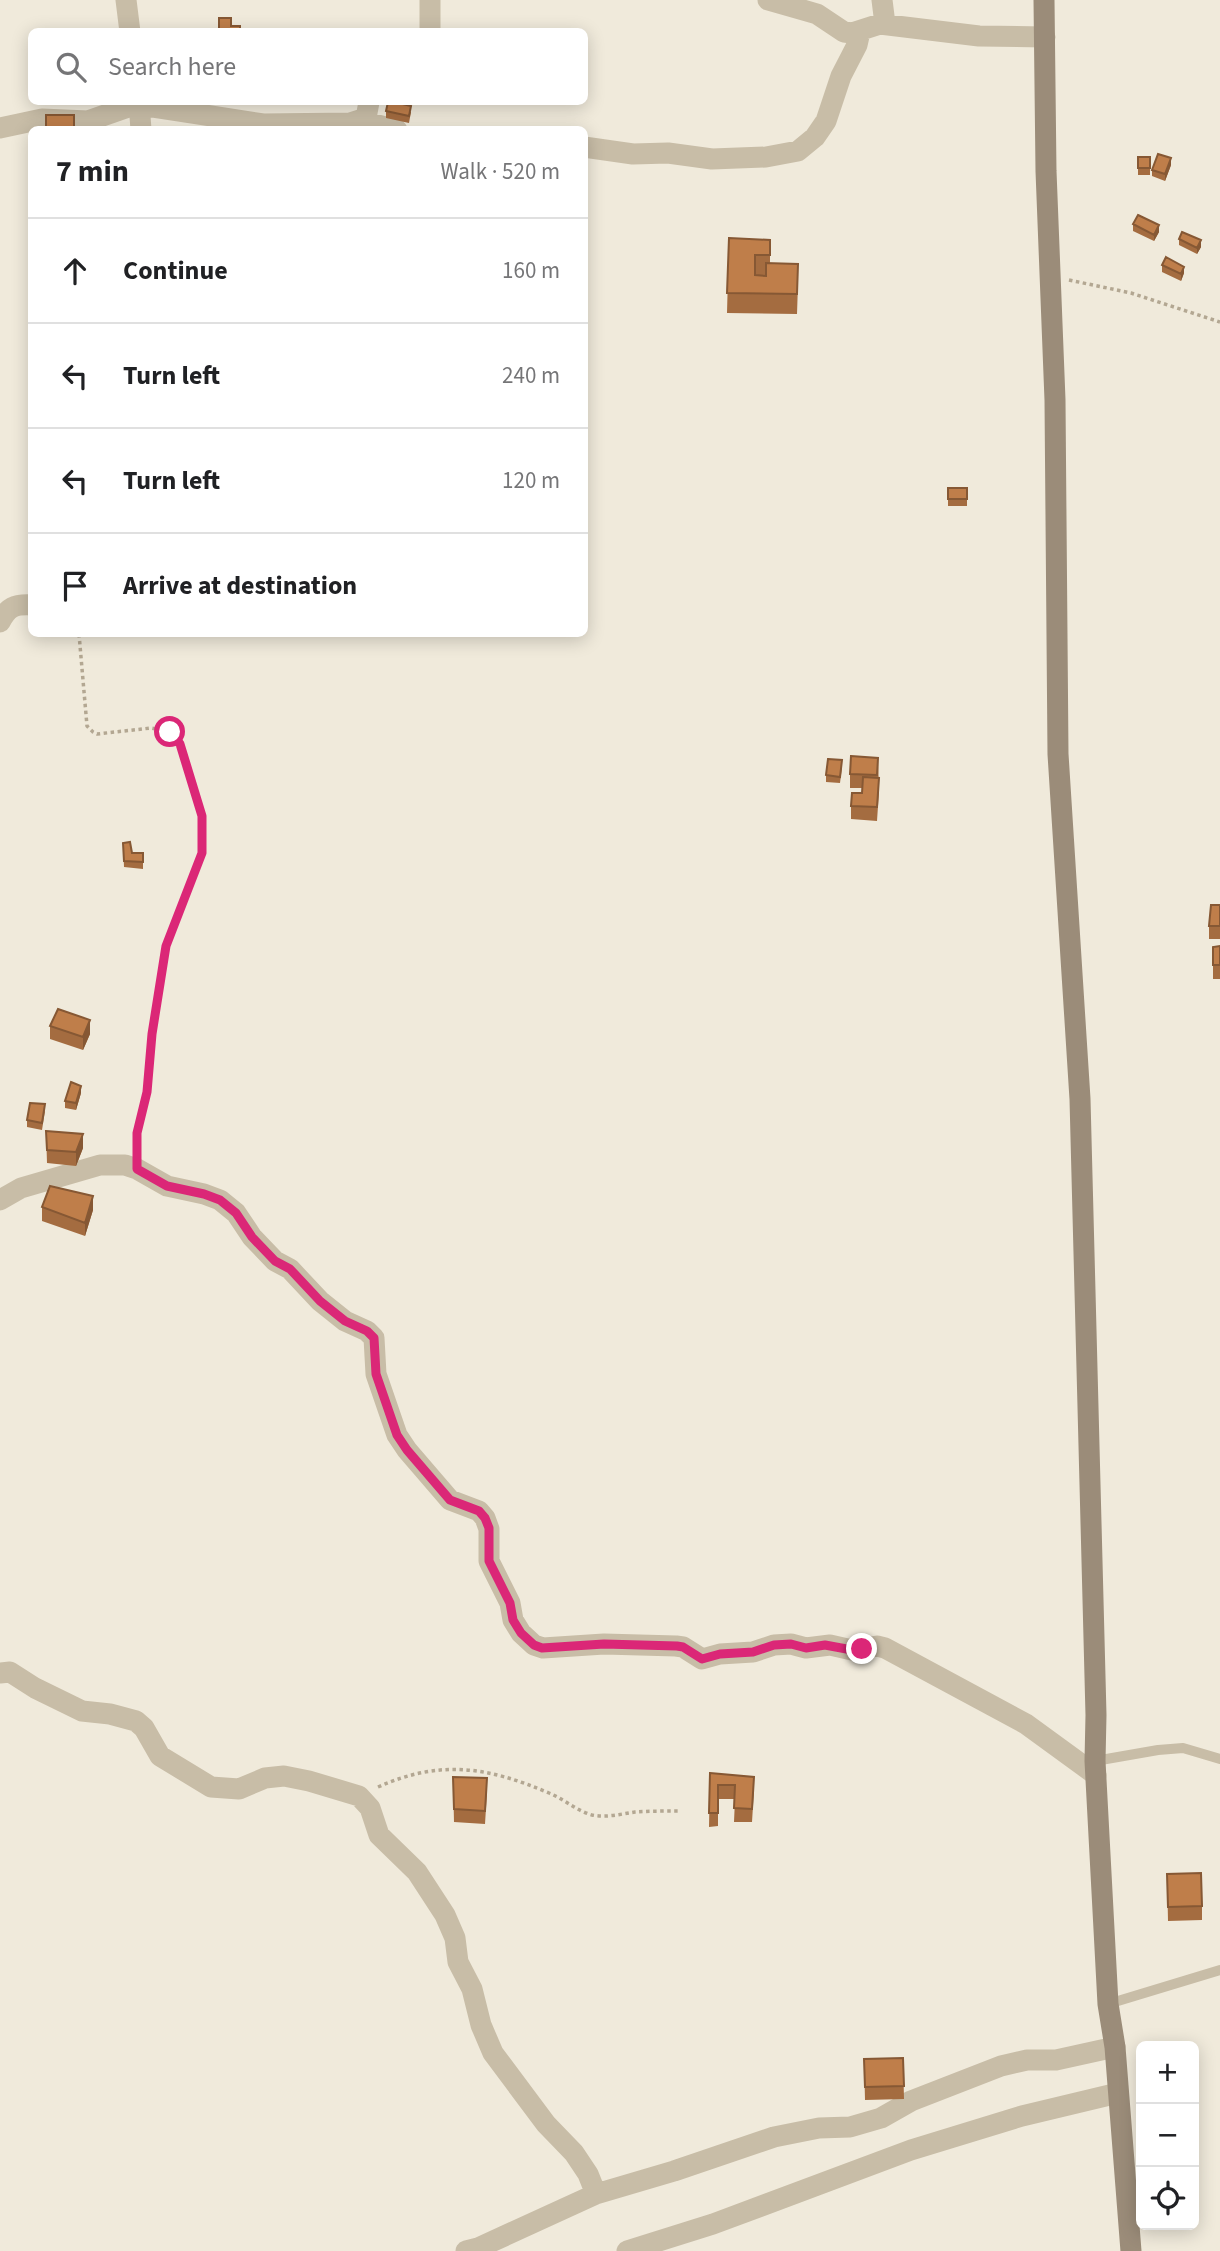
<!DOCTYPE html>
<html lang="en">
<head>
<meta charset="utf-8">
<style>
  body { margin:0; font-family:"Source Sans 3",sans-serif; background:#f6f6f6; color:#202124 }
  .controls { position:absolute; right:21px; bottom:21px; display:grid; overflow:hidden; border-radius:10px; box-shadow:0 4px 18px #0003 }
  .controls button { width:63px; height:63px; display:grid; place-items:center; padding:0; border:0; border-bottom:2px solid #e0e0e0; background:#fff; color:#202124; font:35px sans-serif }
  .stop { position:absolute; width:21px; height:21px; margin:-16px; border:5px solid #db2777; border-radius:50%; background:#fff }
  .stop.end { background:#db2777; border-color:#fff; box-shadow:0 2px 7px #0008 }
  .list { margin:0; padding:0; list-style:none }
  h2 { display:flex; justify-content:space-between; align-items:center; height:91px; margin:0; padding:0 28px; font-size:30px }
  h2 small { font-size:23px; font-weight:400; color:#757577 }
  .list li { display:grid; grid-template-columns:46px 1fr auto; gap:21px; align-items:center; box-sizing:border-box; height:105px; padding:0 28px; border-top:2px solid #e0e0e0 }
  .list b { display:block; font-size:26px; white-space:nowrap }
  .list em { font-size:23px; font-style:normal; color:#757577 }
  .icon { flex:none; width:38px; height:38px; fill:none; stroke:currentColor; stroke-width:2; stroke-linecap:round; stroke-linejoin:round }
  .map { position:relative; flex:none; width:1220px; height:2251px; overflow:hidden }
  .search { position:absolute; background:#fff; box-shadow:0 4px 18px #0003; left:28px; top:28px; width:560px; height:77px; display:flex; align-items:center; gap:18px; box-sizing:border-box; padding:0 24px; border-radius:10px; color:#757577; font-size:26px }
  .panel { position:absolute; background:#fff; box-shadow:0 4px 18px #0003; left:28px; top:126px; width:560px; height:511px; border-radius:10px }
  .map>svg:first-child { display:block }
</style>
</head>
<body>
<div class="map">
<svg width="1220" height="2251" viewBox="0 0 1220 2251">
  <rect width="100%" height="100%" fill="#f0eadb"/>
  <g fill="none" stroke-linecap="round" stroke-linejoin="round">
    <path stroke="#b3a792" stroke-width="3.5" stroke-dasharray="3.5 3.5" stroke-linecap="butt" d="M1069 280 1131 293 1220 322
      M79 634 87 726 93 732 97 734 151 728 170 732 179 745 203 816V853L166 946 152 1034 147 1092 137 1133 136 1149
      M378 1787C441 1759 488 1767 549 1793 564 1799 577 1811 592 1815 606 1818 621 1814 635 1812 649 1811 664 1811 678 1811"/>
    <path stroke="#c8bda7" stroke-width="10" d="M1095 1761 1158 1750 1183 1748 1220 1759
      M1108 2004 1220 1970"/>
    <path stroke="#c8bda7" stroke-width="21" d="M126 0 130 32
      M430 0V32
      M768 0 817 14 844 32 852 33 880 24 979 36 1045 37
      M882 0 885 24
      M139 102 141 130
      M362 121 397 130
      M0 128 42 119 88 121 128 107 140 105 263 124 350 123 366 118 369 102
      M584 147 633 154 668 153 712 159 766 157 798 151 815 137 826 121 841 76 857 45 860 32
      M0 622C8 607 14 604 32 605
      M0 1200 21 1188 100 1165H125L137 1169 167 1186 204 1194 220 1200 236 1213 252 1237 275 1261 290 1269 320 1301 345 1321 367 1331 374 1338 376 1374 397 1435 407 1450 450 1500 479 1511 485 1518 489 1529V1561L510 1603 513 1620 521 1633 534 1645 543 1648 604 1644 676 1646 683 1647 702 1659 720 1654 753 1652 774 1645 791 1644 806 1648 830 1645 852 1650 877 1646 885 1648 1026 1724 1096 1775
      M0 1673 10 1672 35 1688 82 1711 110 1714 136 1721 144 1728 160 1756 211 1787 239 1789 265 1778 284 1776 309 1781 359 1796 370 1808 379 1835 417 1872 445 1915 455 1938 458 1962 472 1989 481 2025 493 2053 546 2124 574 2153 588 2174 596 2194
      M466 2251 478 2248 596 2194 674 2171 774 2137 819 2128 850 2127 881 2118 911 2101 1001 2066 1027 2060H1056L1115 2047
      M627 2251 713 2224 911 2150 1022 2116 1118 2093"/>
    <path stroke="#9b8c79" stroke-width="21" d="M1044 0 1046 171 1055 400 1058 754 1080 1099 1096 1715 1095 1761 1108 2004 1115 2047 1131 2251"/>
  </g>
  <path fill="#a46c40" d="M386 111 411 112 409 123 386 118Z
    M1138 157H1150V175H1138Z
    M1171 165 1165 181 1152 176V170Z
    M1133 224 1159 232 1154 241 1133 231Z
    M729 238 770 240V263L798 284 797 314 727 313Z
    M1179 239 1201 247 1197 254 1179 245Z
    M1162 265 1184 273 1181 281 1162 272Z
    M948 488H967V506H948Z
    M878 758 879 791 877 821 851 819V806L862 793V788H850V774Z
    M842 767 840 783 826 782V775Z
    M123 843 132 853H143V869L124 867Z
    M1220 905V939H1209V926Z
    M1220 946V979H1213V947Z
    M50 1026 90 1034 83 1050 50 1039Z
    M81 1093 76 1110 65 1108V1101Z
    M45 1111 42 1130 27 1127V1120Z
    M46 1131 83 1148 76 1166 47 1163Z
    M42 1207 93 1210 85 1236 42 1221Z
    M710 1773 754 1790 752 1822H734L735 1799H718V1826L709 1827Z
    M453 1777 487 1792 485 1824 454 1822Z
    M1167 1874 1202 1906V1920L1168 1921Z
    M903 2058 904 2099 865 2100 864 2059Z"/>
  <path fill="#865834" d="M1171 158V165L1165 181V174Z
    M1159 225V232L1154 241V235Z
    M1201 240V247L1197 254V248Z
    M1184 267V273L1181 281V274Z
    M90 1020V1034L83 1050V1037Z
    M81 1086V1093L76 1110V1103Z
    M83 1134V1148L76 1166V1152Z
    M93 1196V1210L85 1236V1223Z"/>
  <path fill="#bf7e4a" stroke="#865834" stroke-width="2" d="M219 18H231V26H240V32H219Z
    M388 102H394L411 106 409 116 386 111Z
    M46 115H74V130H46Z
    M1158 154 1171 158 1165 174 1152 170Z
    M1138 157H1150V168H1138Z
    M1138 215 1159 225 1154 235 1133 224Z
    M1182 232 1201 240 1197 248 1179 239Z
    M729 238 770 240V255H755V275L766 276V263L798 264 797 294 727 293Z
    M1166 257 1184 267 1181 274 1162 265Z
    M948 488H967V499H948Z
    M851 756 878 758 877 775 850 774Z
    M828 759 842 760 840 777 826 775Z
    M863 777 879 778 877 807 851 806 852 793H862Z
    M130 842 132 853H143V862L124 861 123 843Z
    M1211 905H1220V926H1209Z
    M1220 946V965H1213V947Z
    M58 1009 90 1020 83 1037 50 1026Z
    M71 1082 81 1086 76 1103 65 1101Z
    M30 1103 45 1104 42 1123 27 1120Z
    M46 1131 83 1134 76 1152 47 1150Z
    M50 1186 93 1196 85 1223 42 1207Z
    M710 1773 754 1777 752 1809 734 1808 735 1785H718V1813H709Z
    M453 1777 487 1778 485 1811 454 1809Z
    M1201 1873 1202 1906 1168 1907 1167 1874Z
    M903 2058 904 2086 865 2087 864 2059Z"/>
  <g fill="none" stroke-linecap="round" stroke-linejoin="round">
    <path stroke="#db2777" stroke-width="9" d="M170 732 180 744 202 816V853L166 946 152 1034 147 1092 137 1133V1169L167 1186 204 1194 220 1200 236 1213 252 1237 275 1261 290 1269 320 1301 345 1321 367 1331 374 1338 376 1374 397 1435 407 1450 450 1500 479 1511 485 1518 489 1528V1561L510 1603 513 1620 521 1633 534 1645 542 1648 604 1644 677 1646 683 1647 702 1659 720 1654 753 1652 774 1645 791 1644 806 1648 825 1645 852 1650 862 1649"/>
  </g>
</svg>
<div class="controls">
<button>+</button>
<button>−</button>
<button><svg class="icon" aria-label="locate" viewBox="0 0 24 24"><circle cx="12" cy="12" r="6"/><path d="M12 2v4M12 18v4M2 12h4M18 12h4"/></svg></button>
</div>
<div class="stop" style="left:170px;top:732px"></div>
<div class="stop end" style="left:862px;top:1649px"></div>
<div class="search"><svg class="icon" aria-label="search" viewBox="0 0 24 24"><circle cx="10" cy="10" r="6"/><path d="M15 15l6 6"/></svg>Search here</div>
<section class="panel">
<h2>7 min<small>Walk · 520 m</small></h2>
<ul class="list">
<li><svg class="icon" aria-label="ahead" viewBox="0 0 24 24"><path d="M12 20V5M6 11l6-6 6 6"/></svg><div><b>Continue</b></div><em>160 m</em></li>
<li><svg class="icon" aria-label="left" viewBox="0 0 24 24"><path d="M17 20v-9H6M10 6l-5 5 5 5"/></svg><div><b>Turn left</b></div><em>240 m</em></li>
<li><svg class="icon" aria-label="left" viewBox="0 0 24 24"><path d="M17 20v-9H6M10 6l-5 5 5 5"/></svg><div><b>Turn left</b></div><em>120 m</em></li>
<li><svg class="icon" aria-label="arrive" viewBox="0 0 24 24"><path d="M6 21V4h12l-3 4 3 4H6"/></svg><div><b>Arrive at destination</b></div></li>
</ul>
</section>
</div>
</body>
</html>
